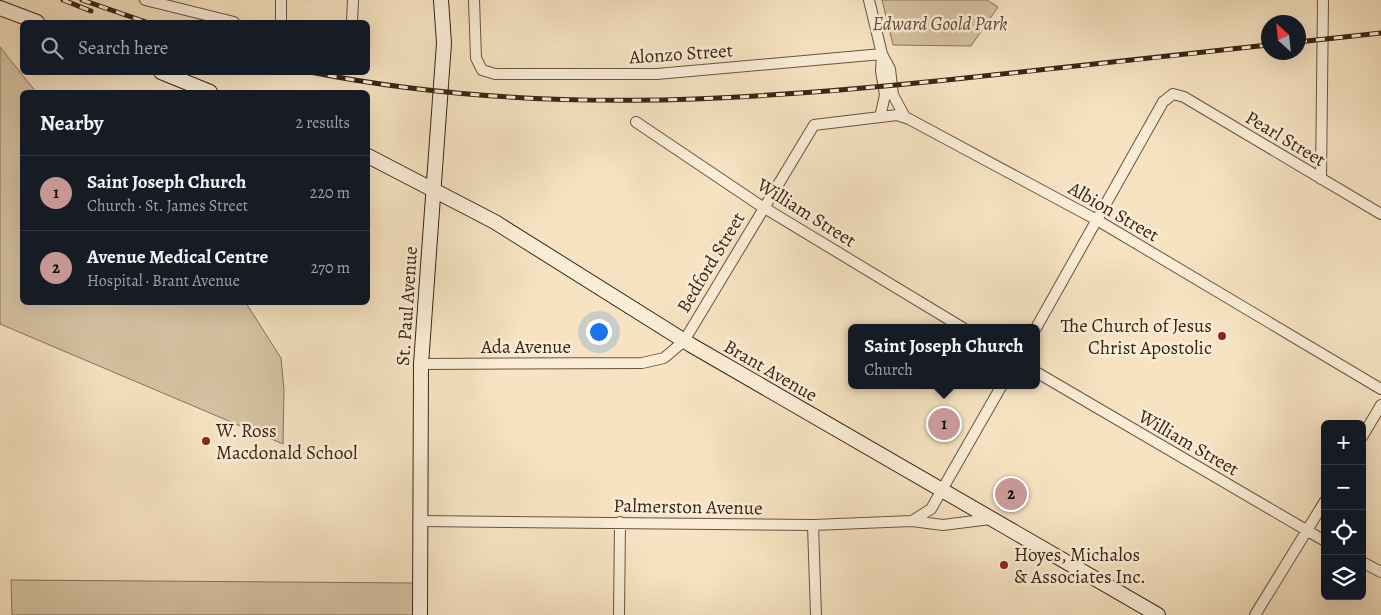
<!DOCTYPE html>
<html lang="en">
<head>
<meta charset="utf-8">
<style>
  body { margin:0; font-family:Alegreya,serif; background:#242831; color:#f1f3f6 }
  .controls { position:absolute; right:15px; bottom:15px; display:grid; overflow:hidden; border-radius:8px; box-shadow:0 5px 20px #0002 }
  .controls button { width:45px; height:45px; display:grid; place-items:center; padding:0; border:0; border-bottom:1px solid #363941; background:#171b24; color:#f1f3f6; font:25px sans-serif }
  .compass { position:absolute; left:1261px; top:15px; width:45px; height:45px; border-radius:50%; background:#171b24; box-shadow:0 5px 20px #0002; rotate:333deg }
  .you { position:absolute; left:598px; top:331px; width:18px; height:18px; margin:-12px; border:4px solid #fff; border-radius:50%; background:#1a73e8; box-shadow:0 0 0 8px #1a73e833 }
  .badge { display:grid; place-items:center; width:32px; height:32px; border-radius:50%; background:#c59692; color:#111; font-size:16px; font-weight:700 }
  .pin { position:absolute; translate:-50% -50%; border:2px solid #fff; box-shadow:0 1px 5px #0006 }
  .popup { position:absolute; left:848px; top:324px; width:192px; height:65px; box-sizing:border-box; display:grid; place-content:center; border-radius:8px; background:#171b24; filter:drop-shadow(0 1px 4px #0005); font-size:16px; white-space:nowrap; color:#9ea1a6 }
  .popup b { font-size:19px; color:#f1f3f6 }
  .popup::after { content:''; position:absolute; left:50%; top:100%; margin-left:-10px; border:10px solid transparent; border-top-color:#171b24 }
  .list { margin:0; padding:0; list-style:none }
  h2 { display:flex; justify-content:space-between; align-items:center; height:65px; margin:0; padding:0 20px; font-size:21px }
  h2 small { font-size:16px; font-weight:400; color:#9ea1a6 }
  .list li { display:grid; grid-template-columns:32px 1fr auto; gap:15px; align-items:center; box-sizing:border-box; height:75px; padding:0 20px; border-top:1px solid #363941 }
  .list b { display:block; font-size:19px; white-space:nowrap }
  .list p { margin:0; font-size:16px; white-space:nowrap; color:#9ea1a6 }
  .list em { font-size:16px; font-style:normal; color:#9ea1a6 }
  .icon { flex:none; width:28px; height:28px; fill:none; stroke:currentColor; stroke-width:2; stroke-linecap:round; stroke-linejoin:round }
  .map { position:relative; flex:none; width:1381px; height:615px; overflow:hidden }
  .search { position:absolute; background:#171b24; box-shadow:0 5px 20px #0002; left:20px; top:20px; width:350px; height:55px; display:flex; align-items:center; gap:12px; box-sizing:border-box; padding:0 18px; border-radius:8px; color:#9ea1a6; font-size:19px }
  .panel { position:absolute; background:#171b24; box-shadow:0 5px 20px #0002; left:20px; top:90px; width:350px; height:215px; border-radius:8px }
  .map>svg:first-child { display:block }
</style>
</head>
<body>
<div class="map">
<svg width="1381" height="615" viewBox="0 0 1381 615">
  <rect width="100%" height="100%" fill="#f7e3c2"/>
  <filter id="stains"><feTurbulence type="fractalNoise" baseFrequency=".004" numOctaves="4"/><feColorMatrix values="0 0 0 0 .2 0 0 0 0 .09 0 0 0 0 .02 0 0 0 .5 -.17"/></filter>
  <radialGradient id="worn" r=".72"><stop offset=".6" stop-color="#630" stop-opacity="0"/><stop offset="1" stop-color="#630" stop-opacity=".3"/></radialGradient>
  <path fill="#d7c3a4" stroke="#88745c" d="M882 0H987L998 7 971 46 893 45Z
    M0 47 36 92H22V302L246 303 281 358 284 390 283 444 0 324Z
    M11 580 417 583 416 615H12Z"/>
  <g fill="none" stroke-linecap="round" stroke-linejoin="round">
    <g stroke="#685440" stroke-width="12">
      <path id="minor" d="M145 0 234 22
        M281 0V22
        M474 0 476 58 482 70 495 74H657L882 54
        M869 0 882 54 890 69 893 95 905 117
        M352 22 353 0
        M880 117 885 95 881 71 882 55
        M636 122 758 204 963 328
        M1321 179 1323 0
        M1036 328 1163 102 1173 94 1184 97 1381 214
        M421 364 642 363 664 358 684 341 814 125 897 115 909 119 1097 220 1381 389
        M1036 372 1325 541
        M1362 437 1381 405
        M420 521 813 525 912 521 943 525 990 519
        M912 521 931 509 1002 385
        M813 525 816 615
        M1362 562 1381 572
        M619 615 620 522
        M1255 615 1325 501"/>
    </g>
    <g stroke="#392514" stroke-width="16">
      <path id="secondary" d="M0 8 37 22
        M161 72 210 92
        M368 156 495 222 691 345 1158 615
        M420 615 421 364 444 43 441 0"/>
    </g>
    <use href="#minor" stroke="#faedd7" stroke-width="10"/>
    <use href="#secondary" stroke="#faedd7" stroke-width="14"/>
    <g stroke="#392514" stroke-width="5">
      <path id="rail" d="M63 0 91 11
        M82 0 146 22
        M1298 42 1381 33
        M310 72C528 115 737 102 956 79 1060 68 1164 57 1268 45"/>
    </g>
    <use href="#rail" stroke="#faedd7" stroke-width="3" stroke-dasharray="9" stroke-linecap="butt"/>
  </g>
  <g fill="#8f2418" stroke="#faedd7" stroke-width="2">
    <circle cx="1222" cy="336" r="5"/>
    <circle cx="206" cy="441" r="5"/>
    <circle cx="1004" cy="565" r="5"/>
  </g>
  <g text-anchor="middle" stroke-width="5" stroke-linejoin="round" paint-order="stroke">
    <g font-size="19" font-style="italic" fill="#604c38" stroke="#faedd7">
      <text x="940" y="30">Edward Goold Park</text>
    </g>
    <g font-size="19" fill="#392514" stroke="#faedd7">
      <text transform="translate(681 53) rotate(-4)" y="7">Alonzo Street</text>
      <text transform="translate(1286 138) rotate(31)" y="7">Pearl Street</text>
      <text transform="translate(1114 211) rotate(30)" y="7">Albion Street</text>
      <text transform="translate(807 212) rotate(32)" y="7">William Street</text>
      <text transform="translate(710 262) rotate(-59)" y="7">Bedford Street</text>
      <text transform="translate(406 306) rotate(-86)" y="7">St. Paul Avenue</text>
      <text x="526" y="353">Ada Avenue</text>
      <text transform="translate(771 370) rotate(30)" y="7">Brant Avenue</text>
      <text transform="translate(1189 442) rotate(30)" y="7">William Street</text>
      <text transform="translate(688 506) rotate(1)" y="7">Palmerston Avenue</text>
    </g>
    <g font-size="19" fill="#392514" stroke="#faedd7" text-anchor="start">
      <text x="1212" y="332" text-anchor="end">The Church of Jesus<tspan x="1212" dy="22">Christ Apostolic</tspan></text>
      <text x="216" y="437">W. Ross<tspan x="216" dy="22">Macdonald School</tspan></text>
      <text x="1014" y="561">Hoyes, Michalos<tspan x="1014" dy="22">&amp; Associates Inc.</tspan></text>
    </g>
  </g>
  <rect width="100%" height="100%" filter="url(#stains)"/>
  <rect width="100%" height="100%" fill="url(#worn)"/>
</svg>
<div class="controls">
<button>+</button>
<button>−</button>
<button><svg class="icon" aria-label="locate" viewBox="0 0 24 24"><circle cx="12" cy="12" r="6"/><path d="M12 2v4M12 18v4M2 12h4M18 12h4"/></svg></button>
<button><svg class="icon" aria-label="layers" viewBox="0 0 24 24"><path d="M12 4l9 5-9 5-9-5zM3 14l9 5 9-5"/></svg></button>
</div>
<svg class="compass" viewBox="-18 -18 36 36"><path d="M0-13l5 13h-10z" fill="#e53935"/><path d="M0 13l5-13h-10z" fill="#9ea1a6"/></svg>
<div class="you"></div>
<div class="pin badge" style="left:944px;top:424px">1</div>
<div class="popup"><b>Saint Joseph Church</b>Church</div>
<div class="pin badge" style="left:1011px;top:494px">2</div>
<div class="search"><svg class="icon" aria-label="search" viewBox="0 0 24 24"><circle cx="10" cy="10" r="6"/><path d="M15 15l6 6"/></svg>Search here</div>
<section class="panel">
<h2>Nearby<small>2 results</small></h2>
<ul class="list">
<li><span class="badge">1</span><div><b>Saint Joseph Church</b><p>Church · St. James Street</p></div><em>220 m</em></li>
<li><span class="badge">2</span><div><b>Avenue Medical Centre</b><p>Hospital · Brant Avenue</p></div><em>270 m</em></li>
</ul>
</section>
</div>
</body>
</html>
